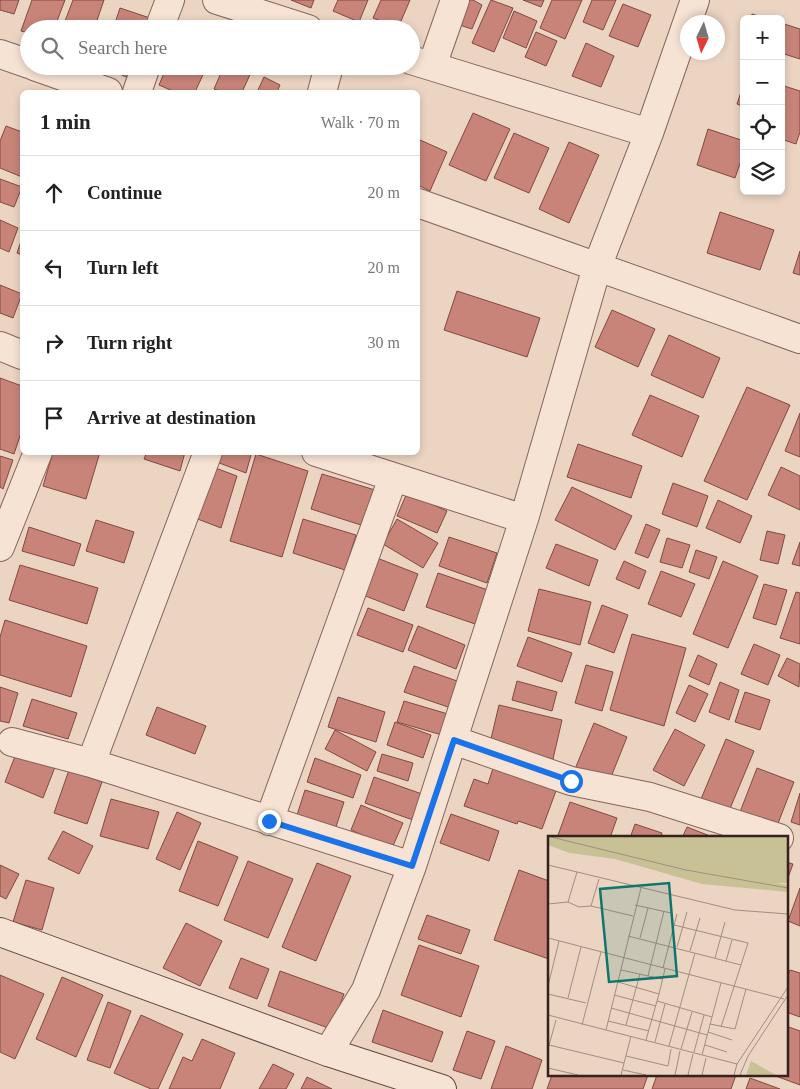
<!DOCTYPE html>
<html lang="en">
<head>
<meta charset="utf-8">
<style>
  body { margin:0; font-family:Georgia,serif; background:#f2f2f2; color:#222 }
  .controls { position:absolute; right:15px; top:15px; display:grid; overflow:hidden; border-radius:8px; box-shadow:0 2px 8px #0003 }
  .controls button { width:45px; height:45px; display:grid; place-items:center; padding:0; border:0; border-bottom:1px solid #e0e0e0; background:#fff; color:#222; font:25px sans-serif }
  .compass { position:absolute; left:680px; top:15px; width:45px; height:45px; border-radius:50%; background:#fff; box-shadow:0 2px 8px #0003; rotate:185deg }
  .stop { position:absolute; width:15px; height:15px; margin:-11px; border:4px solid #1a73e8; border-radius:50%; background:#fff }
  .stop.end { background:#1a73e8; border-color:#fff; box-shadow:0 1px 5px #0008 }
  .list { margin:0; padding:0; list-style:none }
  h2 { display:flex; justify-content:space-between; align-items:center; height:65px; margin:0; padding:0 20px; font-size:21px }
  h2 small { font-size:16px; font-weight:400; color:#767676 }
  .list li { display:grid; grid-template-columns:32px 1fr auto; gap:15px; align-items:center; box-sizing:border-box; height:75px; padding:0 20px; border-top:1px solid #e0e0e0 }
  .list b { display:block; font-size:19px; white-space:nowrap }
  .list em { font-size:16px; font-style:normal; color:#767676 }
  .icon { flex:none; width:28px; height:28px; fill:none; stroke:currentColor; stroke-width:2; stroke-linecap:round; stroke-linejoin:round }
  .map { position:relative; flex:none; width:800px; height:1089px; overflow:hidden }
  .search { position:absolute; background:#fff; box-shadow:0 2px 8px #0003; left:20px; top:20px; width:400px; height:55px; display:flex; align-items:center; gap:12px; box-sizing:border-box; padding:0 18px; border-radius:28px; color:#767676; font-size:19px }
  .panel { position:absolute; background:#fff; box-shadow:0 2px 8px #0003; left:20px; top:90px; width:400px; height:365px; border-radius:8px }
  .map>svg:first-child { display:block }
</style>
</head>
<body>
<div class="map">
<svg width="800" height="1089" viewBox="0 0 800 1089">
  <rect width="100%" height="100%" fill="#ecd4c2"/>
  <path fill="#c88479" stroke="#824941" d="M0 0H19L14 14 0 10Z
    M32 0H65L54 29H29V33L21 31Z
    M73 0H104L94 29H62Z
    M291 0H314L311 8Z
    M338 0H368L359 22 333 11Z
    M381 0H410L398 28 373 18Z
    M462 0H473L482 5 472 29 453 23Z
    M491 0 513 8 494 52 472 43Z
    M523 0H544L541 7Z
    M552 0H582L565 39 540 28Z
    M592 0H616L603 30 583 22Z
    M623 4 651 15 638 47 609 36Z
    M120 8 150 18 146 29H113Z
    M514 11 537 21 526 48 503 38Z
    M752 14 768 19H751Z
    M187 21 205 29H183Z
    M781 23 800 29V59L781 53Z
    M536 32 557 41 546 66 525 57Z
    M586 43 614 56 601 87 572 76Z
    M100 66H133L129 78Z
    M167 66H207L195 92H175L159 85Z
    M224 66H254L242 92H222L214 89Z
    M264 77 280 85 277 92H257Z
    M744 83V107L737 104Z
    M781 85 800 91V132L796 144 781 139Z
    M473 113 510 129 486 181 449 165Z
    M6 126 22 132V177L0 168V141Z
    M708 129 744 141V152L735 178 697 165Z
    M514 133 549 148 529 193 494 178Z
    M420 140 447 152 430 191 418 185V146Z
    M569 142 599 155 569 223 539 209Z
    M0 179 22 187 14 207 0 202Z
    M720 212 774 230 760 270 707 253Z
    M0 220 18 228 9 252 0 248Z
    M22 238V255L17 253Z
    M800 251V275L793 273Z
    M0 285 22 294 13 318 0 313Z
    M457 291 540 318 527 357 444 330Z
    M612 310 655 329 638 367 595 347Z
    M669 335 720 358 703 398 651 375Z
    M0 378 22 386V430L14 454 0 449Z
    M747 387 790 405 747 500 704 481Z
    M650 395 699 416 682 457 632 435Z
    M800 413V457L785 451Z
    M578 444 642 466 631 498 567 477Z
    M53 452H100L86 499 43 486Z
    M147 452H185L180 471 144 459Z
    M217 452H244L251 455 246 473 214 461Z
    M256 454 308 471 282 557 230 541Z
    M0 456 13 460 3 489 0 487Z
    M210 466 237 476 221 528 195 518Z
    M781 467 800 476V510L768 495Z
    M322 474 375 490 364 526 311 509Z
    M673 483 708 496 697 527 662 514Z
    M572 487 632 516 615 550 555 520Z
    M407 493 447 511 437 533 397 516Z
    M718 500 752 516 740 543 706 528Z
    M303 519 356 535 345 570 293 553Z
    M397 519 438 543 423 568 383 544Z
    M96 520 134 532 124 563 86 551Z
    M646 524 660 530 648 558 635 553Z
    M29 527 81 544 74 566 22 551Z
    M767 531 785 535 778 564 760 560Z
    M449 537 497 553 487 583 439 566Z
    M667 538 690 545 682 568 660 562Z
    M800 542V566L792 564Z
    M556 544 598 560 589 586 546 568Z
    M696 550 717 557 709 579 689 572Z
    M377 558 418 574 404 611 363 595Z
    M624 561 646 571 639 589 616 579Z
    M723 561 758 576 728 648 693 634Z
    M20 565 98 588 87 624 9 600Z
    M661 571 695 584 681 617 648 604Z
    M438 573 488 590 475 624 426 607Z
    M764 584 787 590 776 625 753 618Z
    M539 589 591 602 580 645 528 631Z
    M796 592 800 593V644L780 638Z
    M602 605 628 615 614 653 588 643Z
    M368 608 413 625 403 652 357 635Z
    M5 620 87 646 71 697 0 675V637Z
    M418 626 465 645 456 669 408 650Z
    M632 634 686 648 664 726 610 710Z
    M528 637 572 653 562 682 517 666Z
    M754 644 780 655 768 685 741 674Z
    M698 655 717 664 709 685 689 676Z
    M787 658 800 664 799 687 778 676Z
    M586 665 613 672 602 711 575 703Z
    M414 666 460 682 451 708 404 692Z
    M517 681 557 692 552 711 512 700Z
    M720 682 739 690 729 720 709 712Z
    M689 685 708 694 695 722 676 713Z
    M0 687 18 693 9 723 0 721Z
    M745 692 770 700 760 730 735 722Z
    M338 697 385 712 376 742 328 727Z
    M32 699 77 713 68 739 23 726Z
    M404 701 448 714 442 735 397 722Z
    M499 705 562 720 553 759 490 743Z
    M157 707 206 726 195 754 146 735Z
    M395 722 431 735 423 758 387 745Z
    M594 723 627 737 609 782 575 769Z
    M675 729 705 745 684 786 653 770Z
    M335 730 376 752 367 771 325 749Z
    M726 739 754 751 729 811 701 799Z
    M17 751 55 767 43 798 5 782Z
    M382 754 413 763 408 781 377 771Z
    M315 758 361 775 353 798 307 782Z
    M494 765 557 788 542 829 518 821 517 824 464 806 474 779 488 784Z
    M757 768 794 782 777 826 740 812Z
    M69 770 102 782 87 824 54 813Z
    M374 777 422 794 413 820 365 803Z
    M305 790 344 802 336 827 297 815Z
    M800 793V825L791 822Z
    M111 799 159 812 148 849 100 836Z
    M570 802 617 818 610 838H557Z
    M361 805 403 823 392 848 351 830Z
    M177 812 201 823 180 870 156 859Z
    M451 814 499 831 489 861 440 843Z
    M635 824 662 833 661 838H630Z
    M687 827 710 836 709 838H682Z
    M63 831 93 846 79 874 48 859Z
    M198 841 238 857 218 906 179 891Z
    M248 861 293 879 268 938 224 920Z
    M786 862 793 864 786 883Z
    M317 863 351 876 316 961 282 947Z
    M0 865 19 874 6 899 0 896Z
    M519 870 549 881V959L494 940Z
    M26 880 54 888 42 930 13 922Z
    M800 888V926L788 921Z
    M427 915 470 930 461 954 418 939Z
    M186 923 222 941 200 986 163 968Z
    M419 945 479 966 461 1017 401 995Z
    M241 958 269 969 257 999 229 988Z
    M790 970 800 973V1017L786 1012V981Z
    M280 971 344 994 331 1029 268 1006Z
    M0 975 44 994 15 1059 0 1052Z
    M62 977 103 995 76 1057 36 1039Z
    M108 1002 131 1011 110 1068 87 1060Z
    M383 1010 443 1032 432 1062 372 1042Z
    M141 1015 183 1034 158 1089H151L114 1073Z
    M786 1026 800 1031V1085L773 1075H786Z
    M467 1031 495 1041 481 1079 453 1070Z
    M202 1039 235 1053 220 1089H169L183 1057 192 1061Z
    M506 1046 542 1060 532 1089H491Z
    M273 1064 294 1074 286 1089H259Z
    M552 1075H648L643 1089H547Z
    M657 1075H736L731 1089H652Z
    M307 1077 332 1089H301Z
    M750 1078 780 1089H746Z"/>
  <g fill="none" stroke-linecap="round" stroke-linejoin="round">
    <g stroke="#84655a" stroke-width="30">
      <path id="street" d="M217 0 308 29
        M159 29 170 0
        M0 54 29 64
        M411 60 649 133
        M34 66 108 92
        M432 66 455 0
        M137 92 146 66
        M322 92 329 66
        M418 203 800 339
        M0 346 22 355
        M316 452 524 519
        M0 547 38 452
        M453 740 571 781 650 797 779 838
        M12 742 91 763 412 866
        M91 763 208 452
        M269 821 393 478
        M328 1052 366 990 412 866 524 519 597 267 649 133 695 0"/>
    </g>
    <g stroke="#66463d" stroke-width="30">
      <path id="secondary" d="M0 932 328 1052 442 1089"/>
    </g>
    <use href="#street" stroke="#f7e3d4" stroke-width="28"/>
    <use href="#secondary" stroke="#f7e3d4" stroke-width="28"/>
  </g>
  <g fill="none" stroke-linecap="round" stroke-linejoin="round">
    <path stroke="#1a73e8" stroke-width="6" d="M269 821 412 866 454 740 571 781"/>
  </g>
  <g transform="translate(548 836)">
    <rect width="240" height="240" fill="#ecd4c2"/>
    <path d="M0 1H240V47H228L240 49V56L154 48 67 23 22 17 0 9ZM203 225 228 239H198Z" fill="#c9c196"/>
    <path fill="none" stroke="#a38d80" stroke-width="1" d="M3 1 138 34 240 52M0 29 187 74 240 78M29 36 20 66 31 71 43 70M51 43 43 70 85 80M0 68 20 66M87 69 123 77M126 89 200 107 193 129M80 100 193 129 173 191M0 102 236 163M92 102 100 72M129 111 139 76M142 115 152 82M167 122 177 86M178 125 184 104M115 132 129 78M73 134 114 143M100 140 116 75M70 146 111 158 98 204M0 150 11 105M0 158 38 167M111 158 117 133M66 159 108 170M20 162 33 111M109 165 164 181M63 172 159 199M0 179 189 228M60 185 101 195M162 188 187 193 198 153M34 189 53 116M78 189 92 138M58 194 93 52M160 196 184 204M107 206 117 168M1 209 76 227M157 209 179 216M121 210 147 117M0 213 8 184M133 213 144 176M146 216 156 179M154 219 173 147M78 220 120 230 123 213M0 232 30 239M75 234 98 239M73 239 83 200M127 239 132 215M140 239 145 218M154 239 158 222M186 239 189 228 240 151M192 239 200 220 240 159"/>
    <path fill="#0f766e" fill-opacity="0.15" stroke="#0f766e" stroke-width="2.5" d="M121 47 129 140 61 146 52 53Z"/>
    <rect width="240" height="240" fill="none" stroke="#35221d" stroke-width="2.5"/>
  </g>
</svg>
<div class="controls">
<button>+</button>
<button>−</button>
<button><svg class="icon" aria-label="locate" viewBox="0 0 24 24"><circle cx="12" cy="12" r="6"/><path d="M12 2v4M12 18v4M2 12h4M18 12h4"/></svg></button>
<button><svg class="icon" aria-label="layers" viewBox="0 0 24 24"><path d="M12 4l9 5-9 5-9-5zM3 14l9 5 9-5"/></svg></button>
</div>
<svg class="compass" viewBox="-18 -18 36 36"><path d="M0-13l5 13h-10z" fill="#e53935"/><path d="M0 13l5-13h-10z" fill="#767676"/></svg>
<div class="stop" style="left:571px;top:781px"></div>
<div class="stop end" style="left:269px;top:821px"></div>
<div class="search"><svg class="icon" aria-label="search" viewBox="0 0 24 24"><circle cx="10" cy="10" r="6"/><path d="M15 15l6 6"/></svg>Search here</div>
<section class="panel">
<h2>1 min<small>Walk · 70 m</small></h2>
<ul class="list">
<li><svg class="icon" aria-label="ahead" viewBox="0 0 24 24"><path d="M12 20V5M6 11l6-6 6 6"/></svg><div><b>Continue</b></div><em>20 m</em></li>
<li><svg class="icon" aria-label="left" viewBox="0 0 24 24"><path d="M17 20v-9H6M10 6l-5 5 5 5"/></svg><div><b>Turn left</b></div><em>20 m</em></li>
<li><svg class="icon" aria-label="right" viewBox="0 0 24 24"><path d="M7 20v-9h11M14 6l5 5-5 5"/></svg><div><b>Turn right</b></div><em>30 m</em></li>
<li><svg class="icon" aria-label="arrive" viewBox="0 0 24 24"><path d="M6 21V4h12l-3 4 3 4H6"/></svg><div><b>Arrive at destination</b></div></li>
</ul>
</section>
</div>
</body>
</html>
